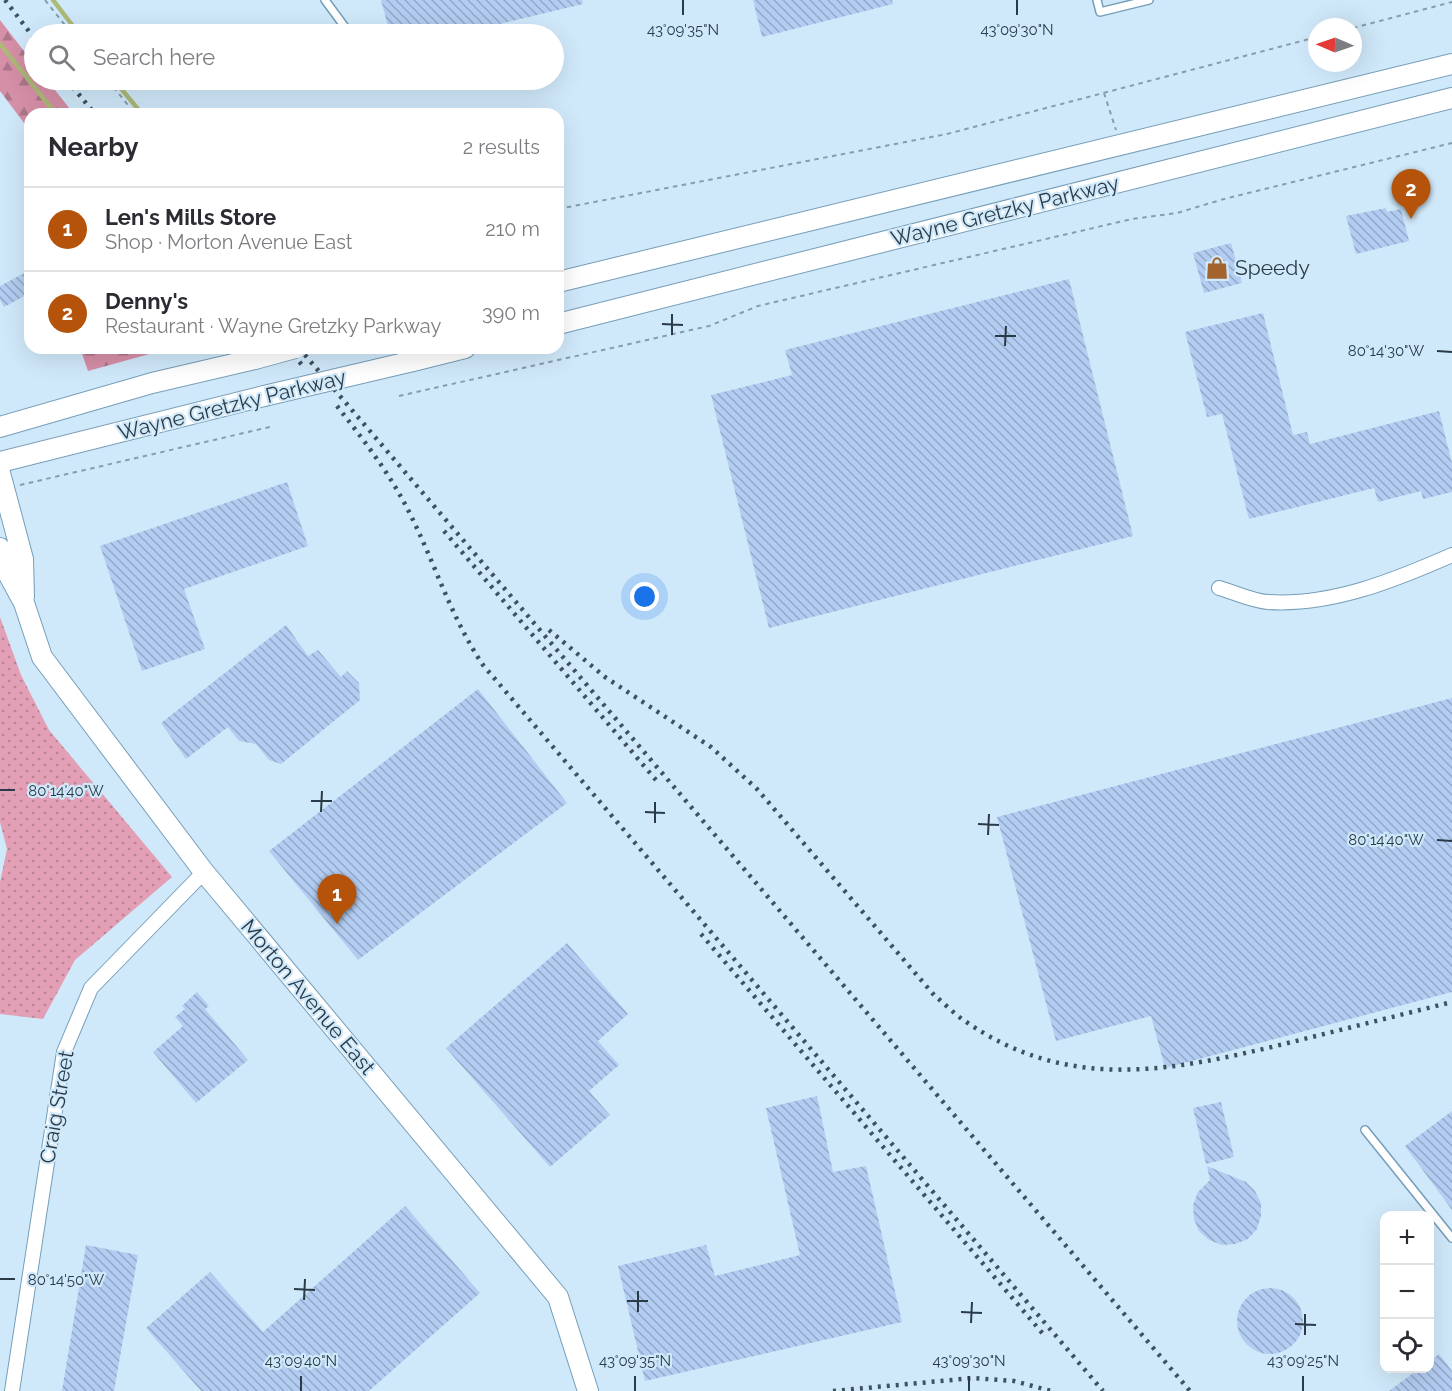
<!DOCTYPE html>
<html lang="en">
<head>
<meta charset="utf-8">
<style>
  body { margin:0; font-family:Raleway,sans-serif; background:#f7f7f7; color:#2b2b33 }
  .controls { position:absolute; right:18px; bottom:18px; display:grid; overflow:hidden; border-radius:12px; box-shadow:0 6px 24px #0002 }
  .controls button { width:54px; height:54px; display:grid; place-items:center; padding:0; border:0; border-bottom:2px solid #e1e1e2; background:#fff; color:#2b2b33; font:30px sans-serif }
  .compass { position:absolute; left:1308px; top:18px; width:54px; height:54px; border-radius:50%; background:#fff; box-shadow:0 6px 24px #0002; rotate:272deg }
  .you { position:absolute; left:645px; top:597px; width:21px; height:21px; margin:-15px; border:4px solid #fff; border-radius:50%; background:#1a73e8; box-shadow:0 0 0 9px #1a73e833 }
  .badge { display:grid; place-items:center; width:39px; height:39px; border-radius:50%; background:#b45309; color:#fff; font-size:20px; font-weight:700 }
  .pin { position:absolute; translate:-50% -50px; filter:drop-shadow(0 2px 3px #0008) }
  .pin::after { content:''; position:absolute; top:32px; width:21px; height:18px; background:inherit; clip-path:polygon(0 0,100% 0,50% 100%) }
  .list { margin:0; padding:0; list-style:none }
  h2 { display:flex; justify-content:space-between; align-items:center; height:78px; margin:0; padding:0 24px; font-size:26px }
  h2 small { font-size:20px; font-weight:400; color:#7c7c81 }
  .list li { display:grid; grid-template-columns:39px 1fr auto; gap:18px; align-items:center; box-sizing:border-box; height:84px; padding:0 24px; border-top:2px solid #e1e1e2 }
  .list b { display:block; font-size:22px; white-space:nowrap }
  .list p { margin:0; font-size:20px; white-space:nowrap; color:#7c7c81 }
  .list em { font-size:20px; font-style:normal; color:#7c7c81 }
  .icon { flex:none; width:33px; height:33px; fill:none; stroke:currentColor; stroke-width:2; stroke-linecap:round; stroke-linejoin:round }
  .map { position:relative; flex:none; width:1452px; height:1391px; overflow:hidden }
  .search { position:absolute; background:#fff; box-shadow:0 6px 24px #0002; left:24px; top:24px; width:540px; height:66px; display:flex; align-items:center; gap:15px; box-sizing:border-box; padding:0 21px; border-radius:33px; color:#7c7c81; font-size:22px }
  .panel { position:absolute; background:#fff; box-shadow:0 6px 24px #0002; left:24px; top:108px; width:540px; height:246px; border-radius:18px }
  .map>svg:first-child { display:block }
</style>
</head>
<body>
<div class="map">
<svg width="1452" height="1391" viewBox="0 0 1452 1391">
  <defs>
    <pattern id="grass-dots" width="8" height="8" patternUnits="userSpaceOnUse" patternTransform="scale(1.5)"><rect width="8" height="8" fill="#e29fb5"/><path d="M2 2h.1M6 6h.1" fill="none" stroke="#b78395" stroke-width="1.8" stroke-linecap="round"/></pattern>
    <pattern id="forest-firs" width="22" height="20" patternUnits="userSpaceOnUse" patternTransform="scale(1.5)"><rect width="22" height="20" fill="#d58fa7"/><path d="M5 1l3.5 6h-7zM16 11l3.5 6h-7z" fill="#ad768a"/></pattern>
    <pattern id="building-back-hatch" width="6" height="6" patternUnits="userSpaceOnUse" patternTransform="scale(1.5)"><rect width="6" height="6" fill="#b3cdf2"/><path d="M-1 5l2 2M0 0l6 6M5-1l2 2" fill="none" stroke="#92a8c6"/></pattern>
  </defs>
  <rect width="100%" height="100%" fill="#d0e9fa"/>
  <path fill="url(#grass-dots)" d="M0 617 21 675 49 730 172 877 75 960 43 1019 0 1014V882L7 849 0 822Z"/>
  <path fill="url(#forest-firs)" d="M0 20 34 64V80H47L74 114H30V131L0 91Z
    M80 348H171L88 371Z"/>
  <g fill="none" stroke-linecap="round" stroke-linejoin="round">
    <path stroke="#acb977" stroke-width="4.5" d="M53 0 79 34
      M0 44 56 114
      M114 80 142 114"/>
  </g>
  <path fill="url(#building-back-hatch)" d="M381 0H582L583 4 458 34H390Z
    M753 0H892L893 4 762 37Z
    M1386 208 1387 212 1401 209 1409 241 1356 254 1346 216Z
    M1231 243 1242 283 1204 293 1193 253Z
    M30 270V293L4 307 0 300V286Z
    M1069 279 1133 536 769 628 711 395 792 375 785 350Z
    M1263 313 1293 435 1307 432 1310 444 1439 411 1452 463V492L1423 499 1421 491 1378 502 1374 488 1249 519 1222 414 1207 417 1185 332Z
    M287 482 308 546 184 589 205 649 142 671 100 546Z
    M286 625 308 656 318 650 341 677 347 671 359 683 360 700 281 764 269 760 256 744 239 741 228 727 186 759 161 723Z
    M478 689 567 803 358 960 269 851Z
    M1452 698V992L1165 1068 1151 1016 1056 1041 997 817Z
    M567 943 628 1014 598 1041 619 1065 589 1091 610 1115 550 1167 446 1048Z
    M197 992 209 1006 205 1009 248 1060 196 1103 153 1052 183 1026 175 1017 185 1009 182 1006Z
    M817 1096 833 1172 866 1166 902 1322 645 1381 618 1266 706 1245 715 1276 800 1255 766 1108Z
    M1221 1102 1234 1157 1206 1164 1193 1108Z
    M1452 1111V1210L1405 1146Z
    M1207 1166 1246 1182 1255 1191 1261 1203V1216L1257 1229 1248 1239 1235 1244 1222 1245 1209 1240 1199 1231 1194 1219 1193 1205 1198 1192 1210 1180Z
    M405 1206 480 1293 369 1391H201L146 1328 210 1272 263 1332Z
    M86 1245 138 1255 114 1391H62Z
    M1237 1321a33 33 0 1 1 66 0a33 33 0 1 1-66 0Z
    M1439 1354 1452 1371V1391H1389L1420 1368H1430V1361Z"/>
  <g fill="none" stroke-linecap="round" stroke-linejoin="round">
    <g stroke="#759eb9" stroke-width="10">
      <path id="lane" d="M325 0 350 34
        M1097 0 1100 12 1149 0
        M1365 1130 1452 1238"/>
    </g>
    <g stroke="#759eb9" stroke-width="16">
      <path id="street" d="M1219 588C1234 592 1252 601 1268 602 1332 606 1395 580 1452 555
        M12 1391 64 1052 91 988 204 872"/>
    </g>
    <g stroke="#759eb9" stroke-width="22">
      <path id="secondary" d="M558 282 1452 64
        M558 324 1452 98
        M413 361 465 348
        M0 427 152 383 255 359
        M0 462 264 396
        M0 473 23 559 24 597
        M0 548 5 568 24 603 42 657 204 872 558 1297 588 1391"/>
    </g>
    <path stroke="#879dac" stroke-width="2" stroke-dasharray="4.5 4.5" stroke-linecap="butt" d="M45 0 72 34
      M1353 28 1452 2
      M108 80 135 114
      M1104 93 1116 130
      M558 209 947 134 1317 37
      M399 396 709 326 758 306 1132 219 1177 213 1224 199 1452 143
      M20 485 274 426"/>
    <use href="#lane" stroke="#fff" stroke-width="7"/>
    <use href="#street" stroke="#fff" stroke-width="14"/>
    <use href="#secondary" stroke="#fff" stroke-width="20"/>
    <path stroke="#3f515d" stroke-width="4.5" stroke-dasharray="3 6" stroke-linecap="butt" d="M5 0 34 38
      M67 80 95 114
      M288 348 302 365
      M299 348 1190 1391
      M337 406C362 438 388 471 407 508 434 560 450 616 483 665L1103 1391
      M444 531 656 780
      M549 630 605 677 711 747 757 789 934 995C944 1003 954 1014 965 1021 1068 1093 1172 1071 1284 1044 1340 1030 1396 1016 1452 1002
      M701 934 1044 1335
      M833 1391 973 1378 1014 1381 1051 1391"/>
    <g stroke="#759eb9" stroke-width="22" stroke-linecap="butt">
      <path id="secondary-bridge" d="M255 359 295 348
        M264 396 413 361"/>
    </g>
    <use href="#secondary-bridge" stroke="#fff" stroke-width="20"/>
  </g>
  <path fill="none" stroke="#2a3b47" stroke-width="2" d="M683 15V0M1017 15V0M662 324 683 325M672 335V314M995 336H1016M1005 346 1006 326M1437 351 1452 352M0 790H15M311 801H332M321 812 322 791M645 812 665 813M655 823V802M978 824 999 825M988 835 989 814M1437 840 1452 841M0 1279H15M294 1289 315 1290M304 1300 305 1279M627 1301H648M638 1312V1291M961 1312 982 1313M971 1323 972 1302M1295 1324 1316 1325M1305 1335V1314M301 1391V1376M635 1391V1376M969 1391V1376M1303 1391V1376"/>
  <defs>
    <g id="shop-bare" transform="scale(1.8)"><path d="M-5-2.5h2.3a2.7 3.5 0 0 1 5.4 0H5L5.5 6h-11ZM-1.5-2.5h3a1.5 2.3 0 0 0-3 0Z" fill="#a3632d" stroke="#d0e9fa" stroke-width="2.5" paint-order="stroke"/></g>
  </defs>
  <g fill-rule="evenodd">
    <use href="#shop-bare" x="1217" y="268"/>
  </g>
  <g text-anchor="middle" stroke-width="4.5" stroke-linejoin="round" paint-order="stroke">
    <g font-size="21" fill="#2a3b47" stroke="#d0e9fa">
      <text transform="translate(1005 211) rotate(-14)" y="7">Wayne Gretzky Parkway</text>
      <text transform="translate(232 405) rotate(-14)" y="7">Wayne Gretzky Parkway</text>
      <text transform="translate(308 997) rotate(50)" y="7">Morton Avenue East</text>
      <text transform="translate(57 1107) rotate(-80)" y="7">Craig Street</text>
    </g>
    <g font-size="21" fill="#2a3b47" stroke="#d0e9fa" text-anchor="start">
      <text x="1235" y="275">Speedy</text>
    </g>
  </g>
  <g font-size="15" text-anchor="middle" fill="#2a3b47" stroke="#d0e9fa" stroke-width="4.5" stroke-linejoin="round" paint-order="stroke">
    <text x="683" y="35">43°09'35"N</text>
    <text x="1017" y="35">43°09'30"N</text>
    <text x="1386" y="356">80°14'30"W</text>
    <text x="66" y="796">80°14'40"W</text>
    <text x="1386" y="845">80°14'40"W</text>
    <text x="66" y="1285">80°14'50"W</text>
    <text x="301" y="1366">43°09'40"N</text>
    <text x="635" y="1366">43°09'35"N</text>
    <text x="969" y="1366">43°09'30"N</text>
    <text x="1303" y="1366">43°09'25"N</text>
  </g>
</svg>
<div class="controls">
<button>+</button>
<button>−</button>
<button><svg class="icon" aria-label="locate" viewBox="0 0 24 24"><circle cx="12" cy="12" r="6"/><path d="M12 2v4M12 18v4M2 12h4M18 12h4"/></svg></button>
</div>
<svg class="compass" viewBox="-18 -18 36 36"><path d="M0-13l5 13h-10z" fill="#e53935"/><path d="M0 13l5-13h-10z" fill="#7c7c81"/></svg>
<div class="you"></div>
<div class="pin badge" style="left:337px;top:924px">1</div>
<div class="pin badge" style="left:1411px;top:219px">2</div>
<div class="search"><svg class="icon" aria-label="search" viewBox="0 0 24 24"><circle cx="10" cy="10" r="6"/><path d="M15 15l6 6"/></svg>Search here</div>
<section class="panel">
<h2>Nearby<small>2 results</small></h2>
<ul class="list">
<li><span class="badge">1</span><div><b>Len's Mills Store</b><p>Shop · Morton Avenue East</p></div><em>210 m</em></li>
<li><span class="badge">2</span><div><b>Denny's</b><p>Restaurant · Wayne Gretzky Parkway</p></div><em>390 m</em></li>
</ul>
</section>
</div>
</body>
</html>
